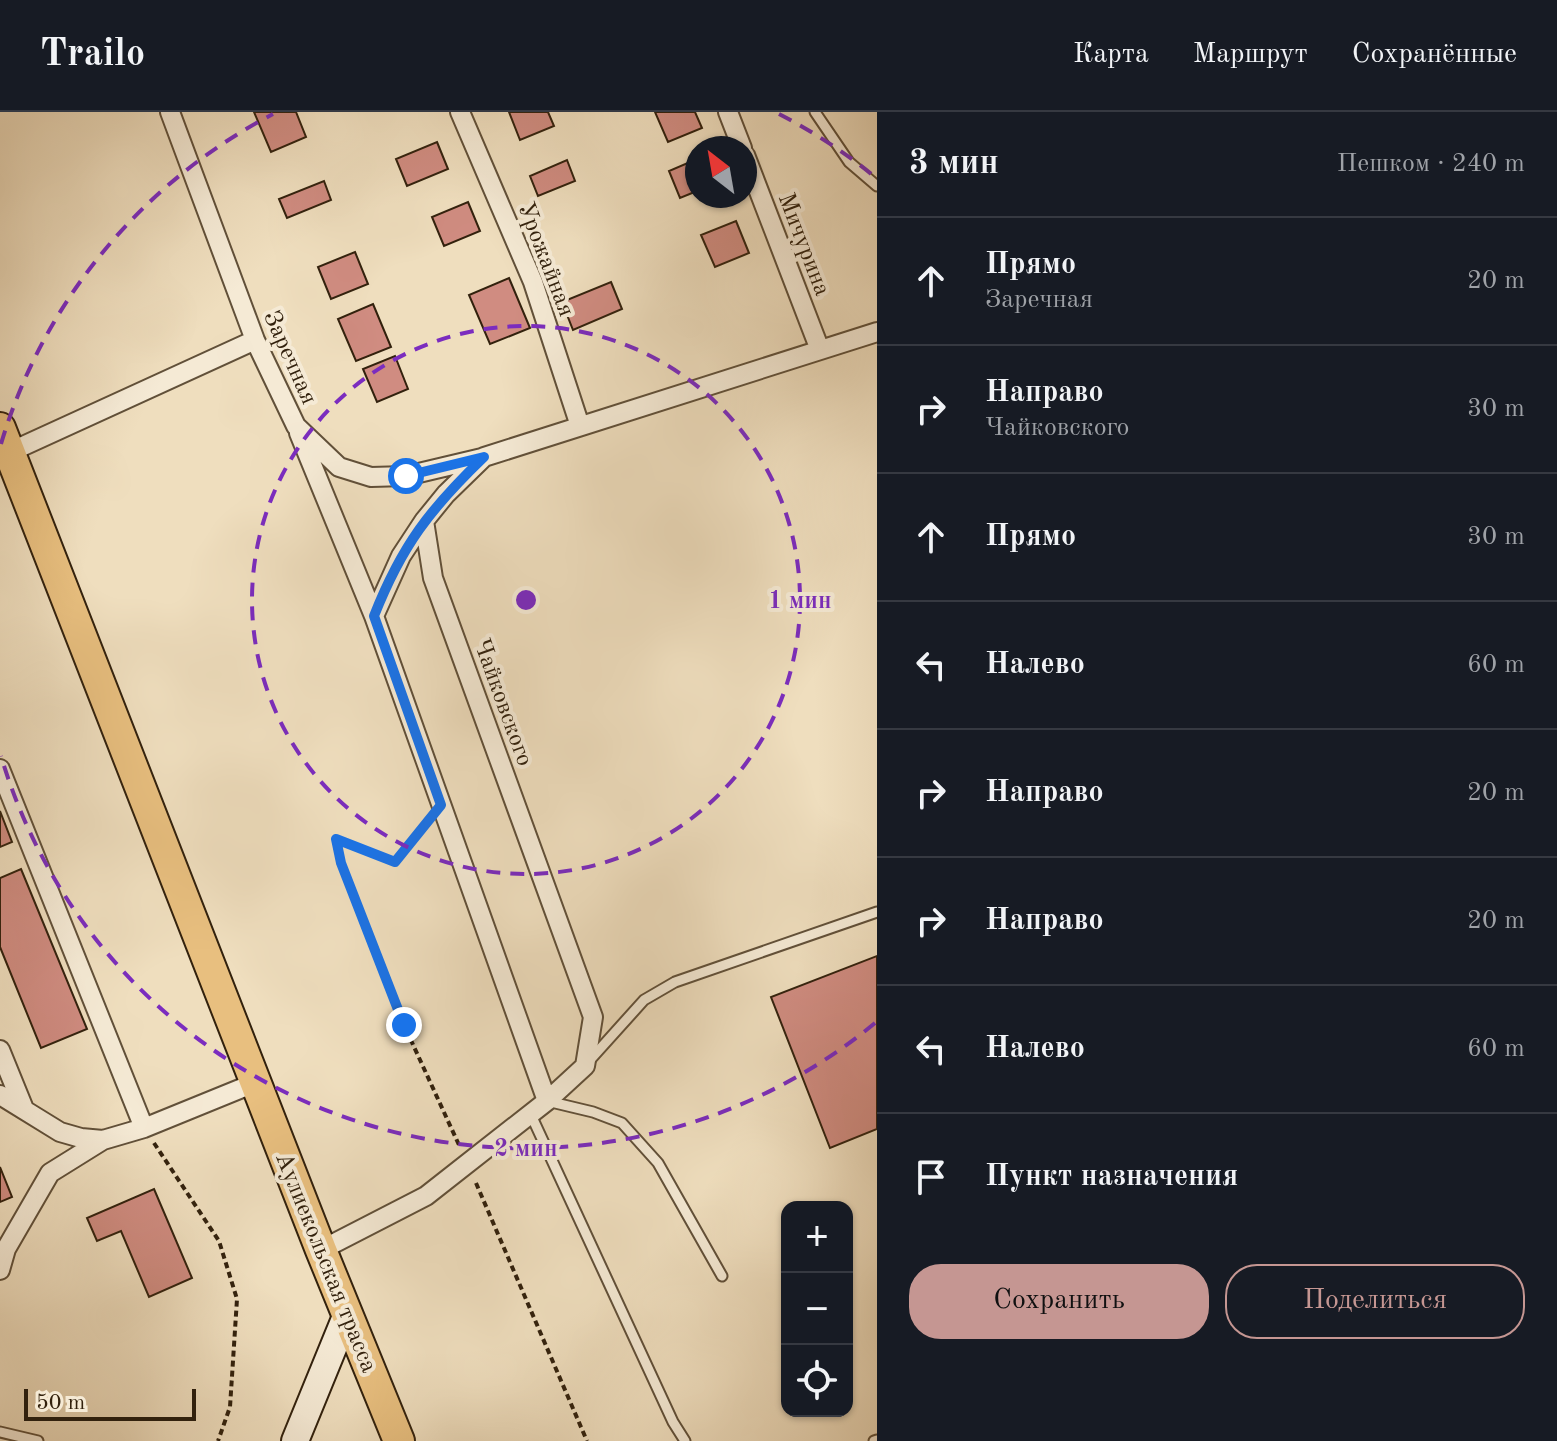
<!DOCTYPE html>
<html lang="ru">
<head>
<meta charset="utf-8">
<style>
  body { margin:0; font-family:"Old Standard TT",serif; background:#242831; color:#f1f3f6 }
  .controls { position:absolute; right:24px; bottom:24px; display:grid; overflow:hidden; border-radius:16px; box-shadow:0 2px 6px #0004 }
  .controls button { width:72px; height:72px; display:grid; place-items:center; padding:0; border:0; border-bottom:2px solid #363941; background:#171b24; color:#f1f3f6; font:40px sans-serif }
  .compass { position:absolute; left:685px; top:24px; width:72px; height:72px; border-radius:50%; background:#171b24; box-shadow:0 2px 6px #0004; rotate:329deg }
  .scale { position:absolute; left:24px; bottom:20px; width:172px; box-sizing:border-box; padding-left:8px; border:4px solid #32210d; border-top:0; font-size:22px; line-height:28px; white-space:nowrap; color:#32210d; -webkit-text-stroke:6px #f5ead5; paint-order:stroke }
  .stop { position:absolute; width:24px; height:24px; margin:-18px; border:6px solid #1a73e8; border-radius:50%; background:#fff }
  .stop.end { background:#1a73e8; border-color:#fff; box-shadow:0 2px 8px #0008 }
  .list { margin:0; padding:0; list-style:none }
  h2 { display:flex; justify-content:space-between; align-items:center; height:104px; margin:0; padding:0 32px; font-size:34px }
  h2 small { font-size:26px; font-weight:400; color:#9ea1a6 }
  .list li { display:grid; grid-template-columns:52px 1fr auto; gap:24px; align-items:center; box-sizing:border-box; height:128px; padding:0 32px; border-top:2px solid #363941 }
  .list b { display:block; font-size:30px; white-space:nowrap }
  .list p { margin:0; font-size:26px; white-space:nowrap; color:#9ea1a6 }
  .list em { font-size:26px; font-style:normal; color:#9ea1a6 }
  .actions { display:flex; gap:16px; padding:24px 32px }
  .actions a { flex:1; padding:18px 0; border:2px solid #c59692; border-radius:32px; text-align:center; font-size:28px; color:#c59692 }
  .actions .main { background:#c59692; color:#111 }
  .icon { flex:none; width:44px; height:44px; fill:none; stroke:currentColor; stroke-width:2; stroke-linecap:round; stroke-linejoin:round }
  .map { position:relative; flex:none; width:877px; height:1329px; overflow:hidden }
  header { display:flex; align-items:center; gap:48px; box-sizing:border-box; height:112px; padding:0 40px; background:#171b24; border-bottom:2px solid #363941 }
  header strong { font-size:38px }
  nav { display:flex; gap:44px; margin-inline-start:auto; font-size:28px }
  main { display:flex }
  aside { flex:1; background:#171b24 }
  .map>svg:first-child { display:block }
</style>
</head>
<body>
<header>
<strong>Trailo</strong>
<nav><a>Карта</a><a>Маршрут</a><a>Сохранённые</a></nav>
</header>
<main>
<div class="map">
<svg width="877" height="1329" viewBox="0 0 877 1329">
  <rect width="100%" height="100%" fill="#efdebe"/>
  <filter id="stains"><feTurbulence type="fractalNoise" baseFrequency=".0025" numOctaves="4"/><feColorMatrix values="0 0 0 0 .2 0 0 0 0 .09 0 0 0 0 .02 0 0 0 .5 -.17"/></filter>
  <radialGradient id="worn" r=".72"><stop offset=".6" stop-color="#630" stop-opacity="0"/><stop offset="1" stop-color="#630" stop-opacity=".3"/></radialGradient>
  <path fill="#d08c81" stroke="#32210d" stroke-width="2" d="M254 0H296L306 25 271 40Z
    M509 0H548L554 14 520 28Z
    M655 0H695L702 16 668 30Z
    M437 30 448 57 407 74 396 47Z
    M697 47V79L680 86 669 59Z
    M567 48 575 69 538 84 530 64Z
    M324 69 331 88 287 106 279 87Z
    M468 90 480 119 444 134 432 105Z
    M736 109 749 141 715 155 701 123Z
    M355 140 368 172 331 187 318 155Z
    M509 166 530 216 490 232 469 183Z
    M611 170 622 197 573 218 562 190Z
    M373 192 391 235 356 249 338 207Z
    M395 244 408 277 377 290 363 257Z
    M0 699 12 730 0 735Z
    M21 757 87 917 41 936 0 835V766Z
    M877 844V1017L830 1036 771 885Z
    M0 1055 12 1085 0 1090Z
    M154 1077 192 1166 149 1185 121 1119 97 1129 87 1106Z"/>
  <g fill="none" stroke-linecap="round" stroke-linejoin="round">
    <g stroke="#615039" stroke-width="13">
      <path id="service" d="M815 0 849 50 877 74
        M590 948 644 888 675 870 877 800
        M547 989 593 1000 622 1011 658 1051 722 1164
        M531 1003 673 1310 685 1329
        M0 1320 38 1329
        M874 1329 877 1328"/>
    </g>
    <g stroke="#615039" stroke-width="22">
      <path id="minor" d="M170 0 255 228 296 314 339 355 371 365 406 364 482 346
        M460 0 533 170 580 314
        M728 0 742 36
        M745 43 820 238
        M299 321 374 504
        M10 340 255 228
        M424 409 401 444 374 504 547 989
        M0 657 144 1016
        M0 938 24 997
        M0 983 60 1020 81 1026 103 1028 144 1016 257 970
        M321 1138 426 1084 547 989 585 954 593 905 433 466 424 409 446 382 484 345 877 220
        M0 1158 6 1137 50 1061 103 1028"/>
    </g>
    <g stroke="#32210d" stroke-width="30">
      <path id="secondary" d="M295 1329 347 1202"/>
    </g>
    <g stroke="#32210d" stroke-width="34">
      <path id="trunk" d="M0 316 321 1138 399 1329"/>
    </g>
    <path stroke="#32210d" stroke-width="4" stroke-dasharray="6 4" stroke-linecap="butt" d="M428 709 395 750 336 727 341 751 404 913 459 1033
      M154 1031 219 1129 237 1187 230 1295 218 1329
      M476 1071 587 1329"/>
    <use href="#service" stroke="#f5ead5" stroke-width="9"/>
    <use href="#minor" stroke="#f5ead5" stroke-width="18"/>
    <use href="#secondary" stroke="#f5ead5" stroke-width="26"/>
    <use href="#trunk" stroke="#e8bf7f" stroke-width="30"/>
  </g>
  <g fill="none" stroke-linecap="round" stroke-linejoin="round">
    <path stroke="#1a73e8" stroke-width="10" d="M404 913 341 751 336 727 395 750 441 693 374 504C402 433 430 397 484 345L406 364"/>
  </g>
  <g fill="none" stroke="#7b2cbf" stroke-width="4" stroke-dasharray="14 10">
    <circle cx="526" cy="488" r="274"/>
    <path d="M875 911A548 548 0 0 1 1 644M1 332A548 548 0 0 1 273 2M779 2A548 548 0 0 1 875 65"/>
  </g>
  <g text-anchor="middle" stroke-width="8" stroke-linejoin="round" paint-order="stroke">
    <g font-size="24" fill="#32210d" stroke="#f5ead5">
      <text transform="translate(805 132) rotate(69)" y="8">Мичурина</text>
      <text transform="translate(547 147) rotate(69)" y="8">Урожайная</text>
      <text transform="translate(291 245) rotate(66)" y="8">Заречная</text>
      <text transform="translate(504 590) rotate(70)" y="8">Чайковского</text>
      <text transform="translate(327 1150) rotate(68)" y="8">Аулиекольская трасса</text>
    </g>
  </g>
  <circle cx="526" cy="488" r="12" fill="#7b2cbf" stroke="#f5ead5" stroke-width="4"/>
  <g font-size="24" text-anchor="middle" font-weight="bold" fill="#7b2cbf" stroke="#f5ead5" stroke-width="8" stroke-linejoin="round" paint-order="stroke">
    <text x="800" y="496">1 мин</text>
    <text x="526" y="1044">2 мин</text>
  </g>
  <rect width="100%" height="100%" filter="url(#stains)"/>
  <rect width="100%" height="100%" fill="url(#worn)"/>
</svg>
<div class="controls">
<button>+</button>
<button>−</button>
<button><svg class="icon" aria-label="locate" viewBox="0 0 24 24"><circle cx="12" cy="12" r="6"/><path d="M12 2v4M12 18v4M2 12h4M18 12h4"/></svg></button>
</div>
<svg class="compass" viewBox="-18 -18 36 36"><path d="M0-13l5 13h-10z" fill="#e53935"/><path d="M0 13l5-13h-10z" fill="#9ea1a6"/></svg>
<div class="scale">50 m</div>
<div class="stop" style="left:406px;top:364px"></div>
<div class="stop end" style="left:404px;top:913px"></div>
</div>
<aside>
<h2>3 мин<small>Пешком · 240 m</small></h2>
<ul class="list">
<li><svg class="icon" aria-label="ahead" viewBox="0 0 24 24"><path d="M12 20V5M6 11l6-6 6 6"/></svg><div><b>Прямо</b><p>Заречная</p></div><em>20 m</em></li>
<li><svg class="icon" aria-label="right" viewBox="0 0 24 24"><path d="M7 20v-9h11M14 6l5 5-5 5"/></svg><div><b>Направо</b><p>Чайковского</p></div><em>30 m</em></li>
<li><svg class="icon" aria-label="ahead" viewBox="0 0 24 24"><path d="M12 20V5M6 11l6-6 6 6"/></svg><div><b>Прямо</b></div><em>30 m</em></li>
<li><svg class="icon" aria-label="left" viewBox="0 0 24 24"><path d="M17 20v-9H6M10 6l-5 5 5 5"/></svg><div><b>Налево</b></div><em>60 m</em></li>
<li><svg class="icon" aria-label="right" viewBox="0 0 24 24"><path d="M7 20v-9h11M14 6l5 5-5 5"/></svg><div><b>Направо</b></div><em>20 m</em></li>
<li><svg class="icon" aria-label="right" viewBox="0 0 24 24"><path d="M7 20v-9h11M14 6l5 5-5 5"/></svg><div><b>Направо</b></div><em>20 m</em></li>
<li><svg class="icon" aria-label="left" viewBox="0 0 24 24"><path d="M17 20v-9H6M10 6l-5 5 5 5"/></svg><div><b>Налево</b></div><em>60 m</em></li>
<li><svg class="icon" aria-label="arrive" viewBox="0 0 24 24"><path d="M6 21V4h12l-3 4 3 4H6"/></svg><div><b>Пункт назначения</b></div></li>
</ul>
<div class="actions"><a class="main">Сохранить</a><a>Поделиться</a></div>
</aside>
</main>
</body>
</html>
